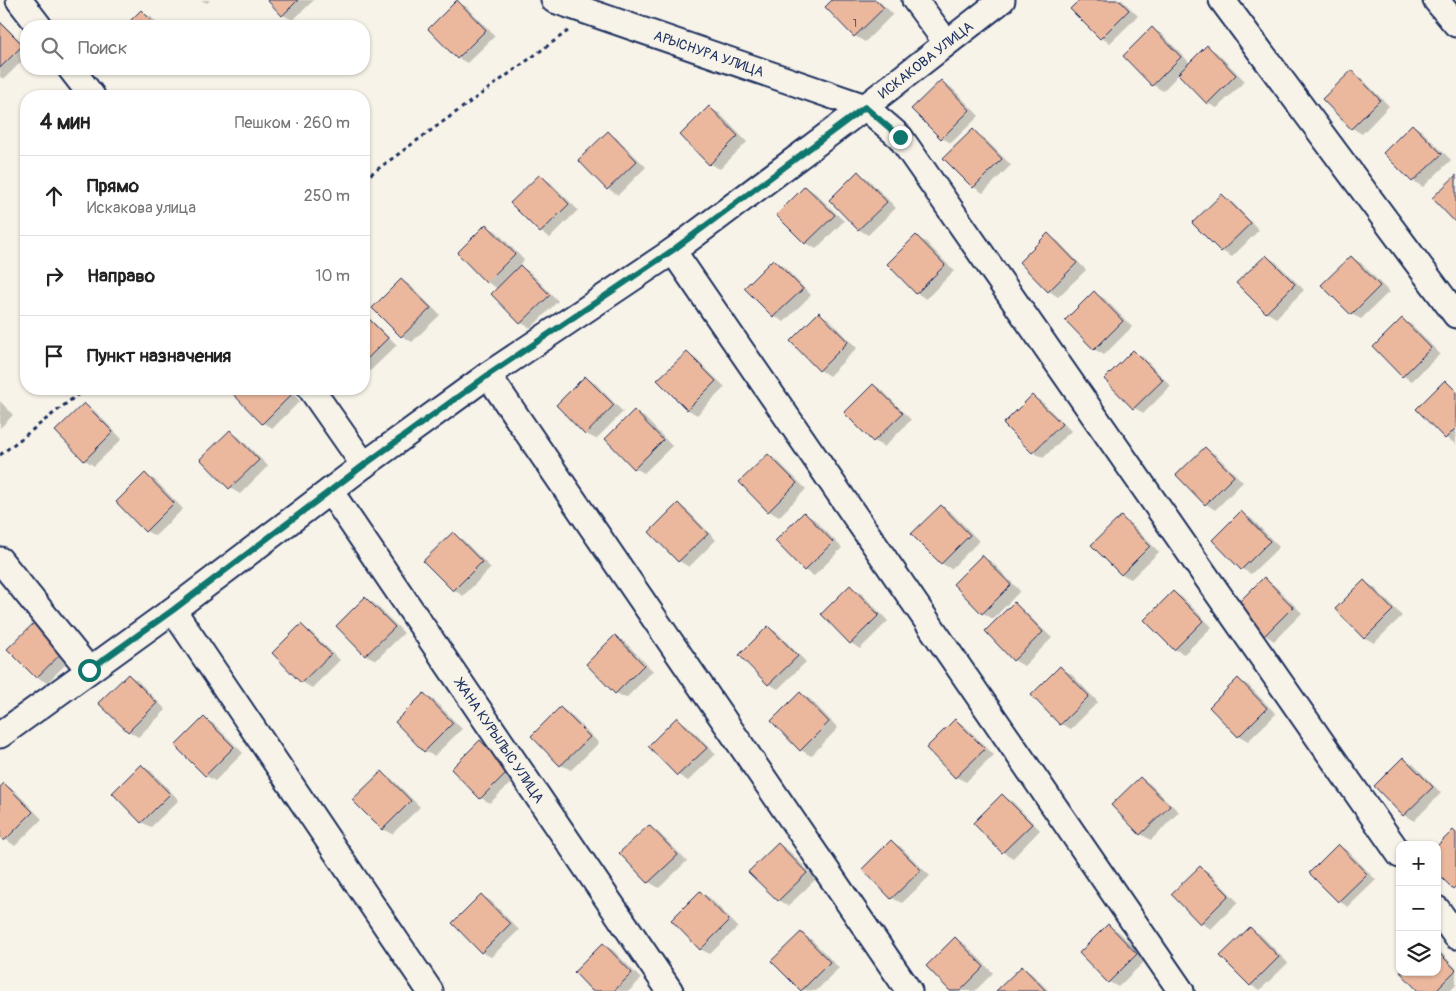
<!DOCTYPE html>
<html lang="ru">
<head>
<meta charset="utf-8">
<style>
  body { margin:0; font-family:Pangolin,sans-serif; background:#f2f2f2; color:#222 }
  .controls { position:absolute; right:15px; bottom:15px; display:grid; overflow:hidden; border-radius:10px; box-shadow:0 1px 4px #0004 }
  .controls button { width:45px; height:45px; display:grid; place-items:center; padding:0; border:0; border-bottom:1px solid #e0e0e0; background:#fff; color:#222; font:25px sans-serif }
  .stop { position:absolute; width:15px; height:15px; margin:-11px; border:4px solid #0f766e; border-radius:50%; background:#fff }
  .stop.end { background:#0f766e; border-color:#fff; box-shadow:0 1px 5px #0008 }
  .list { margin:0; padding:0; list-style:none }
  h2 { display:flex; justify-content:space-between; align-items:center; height:65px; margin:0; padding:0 20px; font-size:21px }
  h2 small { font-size:16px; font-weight:400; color:#767676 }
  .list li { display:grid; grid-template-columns:32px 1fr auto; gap:15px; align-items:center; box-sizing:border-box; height:80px; padding:0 20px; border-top:1px solid #e0e0e0 }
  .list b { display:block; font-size:19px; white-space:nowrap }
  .list p { margin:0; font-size:16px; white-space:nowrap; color:#767676 }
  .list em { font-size:16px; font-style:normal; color:#767676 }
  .icon { flex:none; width:28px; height:28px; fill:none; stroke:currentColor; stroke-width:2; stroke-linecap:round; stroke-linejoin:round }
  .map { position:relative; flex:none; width:1456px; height:991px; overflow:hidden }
  .search { position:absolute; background:#fff; box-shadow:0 1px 4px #0004; left:20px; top:20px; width:350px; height:55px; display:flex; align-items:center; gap:12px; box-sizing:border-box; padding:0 18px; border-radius:20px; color:#767676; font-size:19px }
  .panel { position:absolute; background:#fff; box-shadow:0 1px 4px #0004; left:20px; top:90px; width:350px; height:305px; border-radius:20px }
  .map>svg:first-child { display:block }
</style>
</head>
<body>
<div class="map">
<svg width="1456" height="991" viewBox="0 0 1456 991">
  <rect width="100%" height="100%" fill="#f7f3e8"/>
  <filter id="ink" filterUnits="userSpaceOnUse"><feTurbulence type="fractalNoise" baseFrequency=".02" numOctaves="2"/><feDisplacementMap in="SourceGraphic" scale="10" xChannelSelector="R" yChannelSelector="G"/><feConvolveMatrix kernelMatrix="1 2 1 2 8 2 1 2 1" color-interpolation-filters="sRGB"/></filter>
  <g filter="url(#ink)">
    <path fill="#0003" d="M201 0H210L207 3Z
      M269 0H314L293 20 283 15Z
      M834 0H878L893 14 865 42 855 36 827 7Z
      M1081 0H1122L1138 16 1110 43 1101 38Z
      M457 2 467 7 495 36 467 63 458 58Z
      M142 12 151 17 160 26H127Z
      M0 21 26 46V57L4 79 0 77Z
      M1152 29 1162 34 1190 63 1207 47 1216 52 1245 81 1217 108 1207 103 1179 74 1163 91 1153 85Z
      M144 69H156L152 73Z
      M1352 72 1361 78 1389 106 1362 134 1352 128 1324 99Z
      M941 82 951 87 979 116 951 143 942 138Z
      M709 108 719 113 747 142 720 169 710 164Z
      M1413 125 1422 131 1451 160 1423 187 1413 181 1385 153Z
      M973 131 983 137 1011 165 983 193 974 187Z
      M608 133 617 138 646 167 618 195 608 189 580 160Z
      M858 173 868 179 896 208 868 235 858 229Z
      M540 176 550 182 578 210 550 238 541 232Z
      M806 187 815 193 844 221 816 249 806 243 778 215Z
      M1222 195 1231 201 1259 230 1232 257 1222 251 1194 223Z
      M486 226 496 231 524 260 519 266 530 272 558 301 531 328 521 323 498 289 487 282Z
      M1048 235 1058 241 1086 270 1058 297 1049 291 1021 262Z
      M916 237 926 242 954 271 926 299 917 293Z
      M1266 256 1276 262 1304 290 1276 318 1266 312Z
      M1351 257 1361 263 1389 292 1361 319 1351 314Z
      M773 260 783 266 811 295 784 322 774 316 746 288Z
      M402 280 411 286 440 315 412 342 402 336 374 308Z
      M1094 293 1104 298 1132 327 1104 355 1094 349Z
      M364 313 397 345 369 372 364 369Z
      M819 314 829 319 857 348 829 376 820 370Z
      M1402 320 1412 325 1440 354 1412 381 1403 376Z
      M1133 351 1143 357 1171 386 1144 413 1134 408Z
      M687 353 696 359 725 387 697 415 687 409Z
      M585 377 595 383 623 412 596 439 586 434Z
      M1445 382 1456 389V444L1446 438 1418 409Z
      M874 385 883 391 911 420 884 447 874 441 846 413Z
      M240 389H288L300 401 273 428 263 423 235 394Z
      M1032 396 1042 402 1071 431 1043 458 1033 452 1005 424Z
      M0 401 13 415 0 428Z
      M84 404 94 410 122 439 94 466 85 460 56 431Z
      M634 412 644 417 672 446 644 473 635 468Z
      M230 432 239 437 268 466 240 494 230 488 202 459Z
      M1205 448 1215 454 1243 482 1215 510 1206 504Z
      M769 455 778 461 806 489 779 517 769 511 741 482Z
      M145 475 155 480 183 509 155 536 146 531Z
      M679 505 688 511 716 540 689 567 679 561 651 532Z
      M941 507 951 512 979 541 951 569 941 563Z
      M1241 513 1251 518 1279 547 1251 574 1242 569Z
      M804 514 814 519 842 548 814 576 804 570Z
      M1121 518 1130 523 1159 552 1131 579 1121 574Z
      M453 534 463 540 491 568 463 596 454 590Z
      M983 557 992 562 1020 591 993 619 983 613 955 584Z
      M1264 579 1274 585 1302 613 1274 641 1265 635Z
      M1364 582 1374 587 1402 616 1374 643 1365 638Z
      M850 587 860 592 888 621 860 649 851 643Z
      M1174 592 1183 598 1212 627 1184 654 1174 649Z
      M366 598 375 604 404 633 376 660 366 655Z
      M1014 604 1023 610 1052 638 1024 666 1014 660 986 631Z
      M301 626 311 632 340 660 312 688 302 682 274 653Z
      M768 627 778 633 806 662 778 689 769 684Z
      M615 636 625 642 653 671 626 698 616 693Z
      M9 649 74 656 47 683 37 677Z
      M1060 668 1070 673 1098 702 1071 729 1061 724Z
      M128 675 138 681 166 710 138 737 128 731Z
      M1238 680 1248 685 1276 714 1248 741 1239 736Z
      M800 694 810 699 838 728 811 756 801 750 773 721Z
      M424 695 434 700 462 729 434 756 424 751Z
      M561 708 570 714 599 743 571 770 561 765Z
      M205 719 214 724 243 753 215 781 205 775Z
      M678 719 687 725 716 754 688 781 678 775 650 746Z
      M956 720 965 726 994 755 966 782 956 777Z
      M480 742 490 747 518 776 490 803 481 798Z
      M1403 759 1413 764 1441 793 1414 821 1404 815Z
      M141 766 151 771 179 800 151 827 141 822Z
      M382 773 391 778 420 807 392 834 382 829Z
      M1141 778 1150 784 1179 812 1151 840 1141 834 1113 805Z
      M4 784 14 790 42 819 15 846 0 835V789Z
      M1002 796 1012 801 1040 830 1013 858 1003 852Z
      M649 826 658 832 687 861 659 888 649 882 621 853Z
      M892 842 901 847 930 876 902 903 892 898Z
      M778 844 788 850 816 879 788 906 778 900Z
      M1338 845 1348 851 1376 880 1348 907 1339 901Z
      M1200 867 1210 873 1238 902 1211 929 1201 923 1172 894Z
      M700 892 710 898 738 927 710 954 700 949Z
      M481 895 491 901 519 930 491 957 481 952Z
      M1108 926 1118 931 1146 960 1118 987 1109 982Z
      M1250 929 1260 934 1288 963 1260 990 1250 985Z
      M801 934 811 939 839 968 816 991 802 990Z
      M955 939 965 944 993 973 975 991H952Z
      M603 945 613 950 641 979 629 991H594Z
      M1437 948 1456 968V985L1450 991H1420L1437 972Z
      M1022 967 1031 973 1049 991H998Z"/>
    <path fill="#ebb79d" stroke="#1b2f5e" d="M267 0H298L282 16Z
      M457 0 486 30 457 59 428 29Z
      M832 0H876L884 8 854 37 825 7Z
      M1079 0H1119L1129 10 1100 39 1070 9Z
      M141 10 157 26H125Z
      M0 22 23 45 0 68Z
      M1152 27 1181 57 1152 86 1123 56Z
      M1207 45 1236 75 1207 104 1178 74Z
      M1352 70 1380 100 1351 129 1322 99Z
      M941 80 970 110 941 139 911 109Z
      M709 106 738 136 709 165 680 135Z
      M1412 124 1442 154 1412 182 1383 153Z
      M973 129 1002 159 973 188 943 158Z
      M608 131 637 161 607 190 578 160Z
      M858 171 887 202 858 230 829 200Z
      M540 174 569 204 540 233 510 203Z
      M1456 175V223L1432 198Z
      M805 186 835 215 805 244 776 215Z
      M1222 194 1251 223 1221 252 1192 223Z
      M486 224 515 254 486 283 457 253Z
      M1048 233 1077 263 1048 292 1019 262Z
      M916 235 945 265 916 294 887 264Z
      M1266 255 1295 284 1266 313 1236 283Z
      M1351 256 1380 286 1351 315 1321 285Z
      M773 259 803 289 773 317 744 288Z
      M520 265 550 295 520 324 491 294Z
      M401 279 431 308 401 337 372 308Z
      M1094 291 1123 321 1094 350 1065 320Z
      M819 312 848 342 819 371 790 341Z
      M364 314 388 338 364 362Z
      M1402 318 1431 348 1402 377 1373 347Z
      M1133 350 1163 380 1133 409 1104 379Z
      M687 352 716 381 687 410 657 380Z
      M585 376 614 405 585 435 556 405Z
      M1445 380 1456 391V428L1445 439 1416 409Z
      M873 384 903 413 873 442 844 413Z
      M238 389H286L291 395 262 424 233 394Z
      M1032 395 1062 424 1032 453 1003 424Z
      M84 403 113 432 84 461 55 431Z
      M634 410 663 440 634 469 605 439Z
      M230 430 259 460 229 489 200 459Z
      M1205 447 1234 476 1205 505 1176 475Z
      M768 454 797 483 768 512 739 482Z
      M145 473 174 503 145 532 116 502Z
      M678 503 708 534 678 562 649 532Z
      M941 505 970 535 941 564 911 534Z
      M1241 511 1270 541 1241 570 1212 540Z
      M804 512 833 542 804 571 775 541Z
      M1121 516 1150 546 1121 575 1091 545Z
      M453 532 482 562 453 591 423 561Z
      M982 555 1011 585 982 614 953 584Z
      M1264 577 1293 607 1264 636 1235 606Z
      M1364 580 1393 610 1364 639 1335 609Z
      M850 585 879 615 850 644 821 614Z
      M1173 591 1203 621 1174 650 1144 620Z
      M365 597 395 627 365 656 336 626Z
      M1014 602 1043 632 1013 661 985 631Z
      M37 620 66 649 36 678 7 649Z
      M301 624 331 654 301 683 272 653Z
      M768 626 798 656 768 685 739 655Z
      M615 635 644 665 615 694 586 664Z
      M1060 666 1089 696 1060 725 1031 695Z
      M128 674 157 703 128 732 98 703Z
      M1238 678 1267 708 1238 737 1209 707Z
      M800 692 829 722 800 751 771 721Z
      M424 693 453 723 424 752 395 722Z
      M560 707 590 737 560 766 531 736Z
      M204 717 234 747 205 776 175 746Z
      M677 717 707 748 677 776 648 746Z
      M955 719 985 749 955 778 926 748Z
      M480 740 509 770 480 799 451 769Z
      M1403 757 1433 787 1403 816 1374 786Z
      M141 764 170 794 141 823 112 793Z
      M382 771 411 801 382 830 352 800Z
      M1140 777 1170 806 1140 835 1111 805Z
      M4 783 33 812 4 841 0 837V787Z
      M1002 794 1032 824 1002 853 973 823Z
      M649 825 678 855 648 883 619 853Z
      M1453 830 1456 833V886L1453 889 1437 873V846Z
      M891 840 921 870 891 899 862 869Z
      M778 843 807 873 778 901 748 872Z
      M1338 844 1367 874 1338 902 1309 873Z
      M1200 866 1229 895 1200 924 1171 894Z
      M700 891 729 921 700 950 671 920Z
      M481 894 510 924 481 953 452 923Z
      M1108 924 1137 954 1108 983 1079 953Z
      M1250 927 1279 957 1250 986 1220 956Z
      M801 932 830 962 801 991 771 961Z
      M955 937 984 967 960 991H950L926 966Z
      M603 943 632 973 614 991H592L574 972Z
      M1437 951 1456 970 1435 991H1418L1400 972H1437Z
      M1022 966 1046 991H996Z"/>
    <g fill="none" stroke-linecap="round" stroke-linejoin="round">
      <g stroke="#1b2f5e" stroke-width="29">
        <g id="street">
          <path d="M19 0 39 26"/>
          <path id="s1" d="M554 0 865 107 900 137 1400 855"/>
          <path d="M915 0 946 42"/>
          <path d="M1222 0 1456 315"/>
          <path d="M1436 0 1456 24"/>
          <path d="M71 69 92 96"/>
          <path d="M673 251 1181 991"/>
          <path d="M488 375 909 991"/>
          <path d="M311 389 364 465"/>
          <path id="s2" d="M330 491 670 991"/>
          <path d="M0 560 89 670"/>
          <path d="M173 610 430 991"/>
          <path id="s3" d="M0 735 173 610 364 465 488 375 673 251 865 107 1002 0"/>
          <path d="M1437 909 1456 936"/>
        </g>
      </g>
      <path stroke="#1b2f5e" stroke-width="3" stroke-dasharray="4 4" stroke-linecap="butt" d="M364 179 568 31
        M0 455 85 389"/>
      <use href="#street" stroke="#f7f3e8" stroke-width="25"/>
    </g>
  </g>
  <g fill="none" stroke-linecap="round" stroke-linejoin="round" filter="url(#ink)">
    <path stroke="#0f766e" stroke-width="6" d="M89 670 173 610 364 465 488 375 673 250 865 107 900 137"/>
  </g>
  <g text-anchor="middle" stroke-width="4" stroke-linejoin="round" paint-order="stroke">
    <g font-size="11" fill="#4f516e">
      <text x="855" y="27">1</text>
    </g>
    <g font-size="14" fill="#1b2f5e" stroke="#f7f3e8">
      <text dy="5" stroke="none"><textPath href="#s1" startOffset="164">АРЫСНУРА УЛИЦА</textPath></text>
      <text dy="5" stroke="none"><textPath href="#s3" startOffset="1146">ИСКАКОВА УЛИЦА</textPath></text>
      <text dy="5" stroke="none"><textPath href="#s2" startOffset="302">ЖАНА КУРЫЛЫС УЛИЦА</textPath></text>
    </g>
  </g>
</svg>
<div class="controls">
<button>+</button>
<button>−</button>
<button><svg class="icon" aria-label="layers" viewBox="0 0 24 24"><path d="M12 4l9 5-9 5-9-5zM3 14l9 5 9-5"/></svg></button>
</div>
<div class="stop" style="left:89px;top:670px"></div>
<div class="stop end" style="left:900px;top:137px"></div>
<div class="search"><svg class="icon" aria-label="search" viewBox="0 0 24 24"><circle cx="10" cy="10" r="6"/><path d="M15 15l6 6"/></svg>Поиск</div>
<section class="panel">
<h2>4 мин<small>Пешком · 260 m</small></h2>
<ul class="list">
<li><svg class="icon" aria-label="ahead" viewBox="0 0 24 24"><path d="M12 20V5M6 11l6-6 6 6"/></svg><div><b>Прямо</b><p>Искакова улица</p></div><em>250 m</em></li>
<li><svg class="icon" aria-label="right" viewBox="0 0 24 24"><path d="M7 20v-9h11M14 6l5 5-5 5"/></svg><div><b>Направо</b></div><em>10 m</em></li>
<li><svg class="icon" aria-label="arrive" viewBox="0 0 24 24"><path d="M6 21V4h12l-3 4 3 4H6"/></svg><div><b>Пункт назначения</b></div></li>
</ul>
</section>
</div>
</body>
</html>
